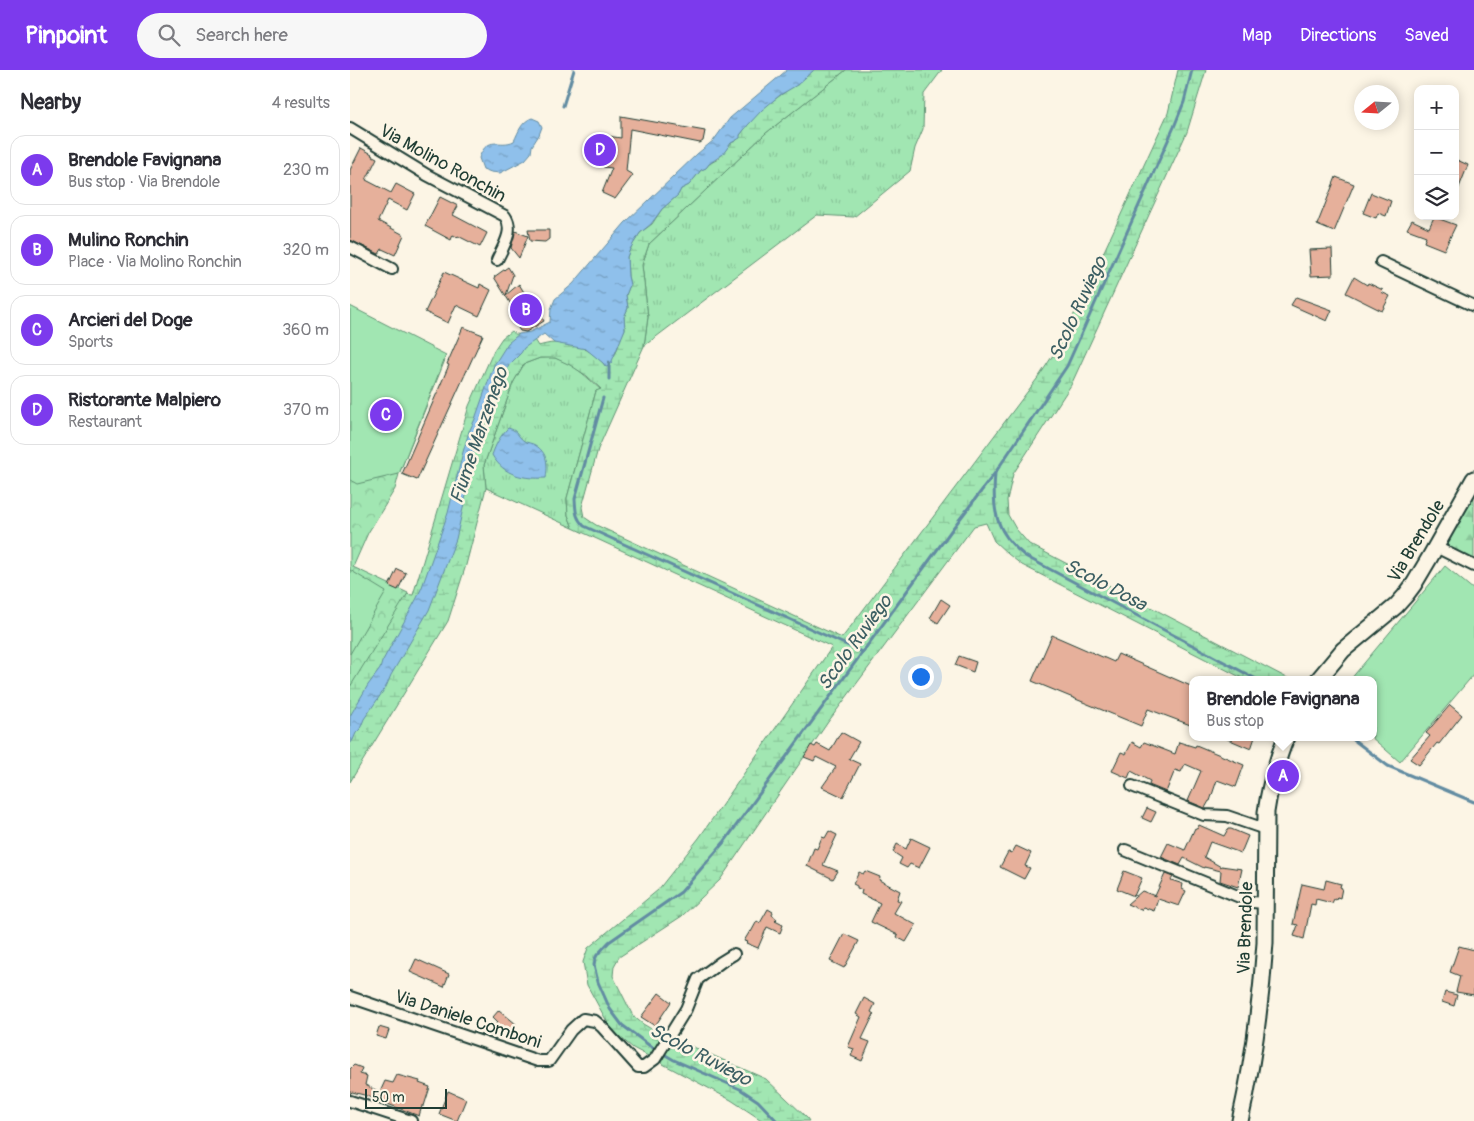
<!DOCTYPE html>
<html lang="en">
<head>
<meta charset="utf-8">
<style>
  body { margin:0; font-family:Pangolin,sans-serif; background:#f7f7f7; color:#2b2b33 }
  .controls { position:absolute; right:15px; top:15px; display:grid; overflow:hidden; border-radius:10px; box-shadow:0 2px 12px #0003 }
  .controls button { width:45px; height:45px; display:grid; place-items:center; padding:0; border:0; border-bottom:1px solid #e1e1e2; background:#fff; color:#2b2b33; font:25px sans-serif }
  .compass { position:absolute; left:1004px; top:15px; width:45px; height:45px; border-radius:50%; background:#fff; box-shadow:0 2px 12px #0003; rotate:252deg }
  .scale { position:absolute; left:15px; bottom:12px; width:82px; box-sizing:border-box; padding-left:5px; border:2px solid #1f3d34; border-top:0; font-size:14px; line-height:18px; white-space:nowrap; color:#1f3d34; -webkit-text-stroke:4px #fcf5e5; paint-order:stroke }
  .you { position:absolute; left:570px; top:606px; width:18px; height:18px; margin:-12px; border:4px solid #fff; border-radius:50%; background:#1a73e8; box-shadow:0 0 0 8px #1a73e833 }
  .badge { display:grid; place-items:center; width:32px; height:32px; border-radius:50%; background:#7c3aed; color:#fff; font-size:16px; font-weight:700 }
  .pin { position:absolute; translate:-50% -50%; border:2px solid #fff; box-shadow:0 1px 5px #0006 }
  .popup { position:absolute; left:839px; top:606px; width:188px; height:65px; box-sizing:border-box; display:grid; place-content:center; border-radius:10px; background:#fff; filter:drop-shadow(0 1px 4px #0005); font-size:16px; white-space:nowrap; color:#7c7c81 }
  .popup b { font-size:19px; color:#2b2b33 }
  .popup::after { content:''; position:absolute; left:50%; top:100%; margin-left:-10px; border:10px solid transparent; border-top-color:#fff }
  .list { margin:0; padding:0; list-style:none }
  h2 { display:flex; justify-content:space-between; align-items:center; height:65px; margin:0; padding:0 20px; font-size:21px }
  h2 small { font-size:16px; font-weight:400; color:#7c7c81 }
  .list li { display:grid; grid-template-columns:32px 1fr auto; gap:15px; align-items:center; box-sizing:border-box; height:70px; margin:0 10px 10px; padding:0 10px; border:1px solid #e1e1e2; border-radius:15px }
  .list b { display:block; font-size:19px; white-space:nowrap }
  .list p { margin:0; font-size:16px; white-space:nowrap; color:#7c7c81 }
  .list em { font-size:16px; font-style:normal; color:#7c7c81 }
  .icon { flex:none; width:28px; height:28px; fill:none; stroke:currentColor; stroke-width:2; stroke-linecap:round; stroke-linejoin:round }
  .map { position:relative; flex:none; width:1124px; height:1051px; overflow:hidden }
  header { display:flex; align-items:center; gap:30px; box-sizing:border-box; height:70px; padding:0 25px; background:#7c3aed; color:#fff }
  header strong { font-size:24px }
  nav { display:flex; gap:28px; margin-inline-start:auto; font-size:18px }
  .search { width:350px; height:45px; background:#f7f7f7; display:flex; align-items:center; gap:12px; box-sizing:border-box; padding:0 18px; border-radius:28px; color:#7c7c81; font-size:19px }
  main { display:flex }
  aside { flex:1; background:#fff }
  .map>svg:first-child { display:block }
</style>
</head>
<body>
<header>
<strong>Pinpoint</strong>
<div class="search"><svg class="icon" aria-label="search" viewBox="0 0 24 24"><circle cx="10" cy="10" r="6"/><path d="M15 15l6 6"/></svg>Search here</div>
<nav><a>Map</a><a>Directions</a><a>Saved</a></nav>
</header>
<main>
<aside>
<h2>Nearby<small>4 results</small></h2>
<ul class="list">
<li><span class="badge">A</span><div><b>Brendole Favignana</b><p>Bus stop · Via Brendole</p></div><em>230 m</em></li>
<li><span class="badge">B</span><div><b>Mulino Ronchin</b><p>Place · Via Molino Ronchin</p></div><em>320 m</em></li>
<li><span class="badge">C</span><div><b>Arcieri del Doge</b><p>Sports</p></div><em>360 m</em></li>
<li><span class="badge">D</span><div><b>Ristorante Malpiero</b><p>Restaurant</p></div><em>370 m</em></li>
</ul>
</aside>
<div class="map">
<svg width="1124" height="1051" viewBox="0 0 1124 1051">
  <defs>
    <pattern id="grass-tufts" width="24" height="20" patternUnits="userSpaceOnUse" patternTransform="scale(1.25)"><rect width="24" height="20" fill="#a1e6b2"/><path d="M3 7l-1-3M5 7V3M7 7l1-3M15 17l-1-3M17 17v-4M19 17l1-3" fill="none" stroke="#8ac69a"/></pattern>
    <pattern id="forest-firs" width="22" height="20" patternUnits="userSpaceOnUse" patternTransform="scale(1.25)"><rect width="22" height="20" fill="#a1e6b2"/><path d="M5 1l3.5 6h-7zM16 11l3.5 6h-7z" fill="#8ac69a"/></pattern>
    <pattern id="wetland-marsh" width="20" height="14" patternUnits="userSpaceOnUse" patternTransform="scale(1.25)"><rect width="20" height="14" fill="#a1e6b2"/><path d="M1 5h8M5 5V1M11 12h8M15 12V8" fill="none" stroke="#8ac69a"/></pattern>
    <pattern id="park-crowns" width="20" height="18" patternUnits="userSpaceOnUse" patternTransform="scale(1.25)"><rect width="20" height="18" fill="#a1e6b2"/><path d="M2 6a3 3 0 1 1 6 0M12 15a3 3 0 1 1 6 0" fill="none" stroke="#8ac69a"/></pattern>
    <pattern id="water-ripples" width="26" height="14" patternUnits="userSpaceOnUse" patternTransform="scale(1.25)"><rect width="26" height="14" fill="#8fc0eb"/><path d="M2 4q2-2 4 0t4 0M15 11q2-2 4 0t4 0" fill="none" stroke="#749dbf"/></pattern>
  </defs>
  <rect width="100%" height="100%" fill="#fcf5e5"/>
  <filter id="ink" filterUnits="userSpaceOnUse"><feTurbulence type="fractalNoise" baseFrequency=".02" numOctaves="2"/><feDisplacementMap in="SourceGraphic" scale="10" xChannelSelector="R" yChannelSelector="G"/><feConvolveMatrix kernelMatrix="1 2 1 2 8 2 1 2 1" color-interpolation-filters="sRGB"/></filter>
  <g filter="url(#ink)">
    <path fill="url(#grass-tufts)" stroke="#609273" d="M496 0H592L574 24 573 59 565 78 560 101 504 147 467 145 294 276 298 247 292 195 299 174 416 63Z
      M190 288C195 288 201 287 205 288 223 293 238 308 251 320L246 321 217 428 218 445 223 458 136 418 134 395 163 313 174 294Z"/>
    <path fill="url(#forest-firs)" stroke="#609273" d="M1124 419V490L1098 476 1096 471Z"/>
    <path fill="url(#wetland-marsh)" stroke="#609273" d="M464 0H496L416 63 299 174 292 195 298 247 294 276 248 379 232 437 234 447 246 455 492 568 690 305 707 279 737 218 818 43 828 0H856L837 62 721 315 663 404 657 430 658 445 666 459 679 474 941 610H896L672 495 658 484 644 471 636 453 624 456 478 652 370 810 332 846 269 887 264 896 263 906 283 946 293 954 315 967 302 988 283 978 270 967 260 957 237 915 233 892 238 878 308 820 349 768 482 577 223 458 218 445 217 428 246 321 251 319 237 306 220 295 205 288H190L174 294 163 313 134 395 136 418 116 495 98 551 0 712V615L54 524 63 525 119 336 144 280 152 268 161 261 165 264 181 265 188 276C193 275 199 273 204 273 223 271 245 281 256 297L266 283 270 269 275 259 274 247 278 238 276 225 280 215 278 206 277 187 280 179 290 163 302 154 312 139 328 125 331 119 339 115 351 100 356 98 359 94 368 89 381 73 386 71C395 58 405 45 417 35 433 23 449 13 464 0Z
      M323 968 416 1009 457 1048 459 1051H413L381 1030 311 993Z"/>
    <path fill="url(#park-crowns)" stroke="#609273" d="M0 240 95 290 49 404 45 419 18 463 3 497 58 523 0 617Z"/>
    <path fill="#a1e6b2" stroke="#609273" d="M0 236 96 285 49 404 7 414 0 410Z
      M1095 496 1124 520V604L1050 692 1021 667H1023V610H1000Z
      M0 500 36 522 0 584Z"/>
    <path fill="url(#water-ripples)" stroke="#628ca2" d="M437 0H464L447 15 430 25 412 40 398 55 390 65V68L381 73 373 84 359 94 356 98 351 100 339 115 331 119 328 125 312 139 301 154 290 163 280 179 277 187 278 206 280 215 276 225 278 238 274 247 275 259 260 296 256 297 253 293 236 279 204 273 194 264 174 278 171 283 159 295 154 306 125 379 121 393 117 421 106 469 79 540 41 605 36 617 14 649 10 659 6 663 3 670 0 674V646L18 615 30 599 32 592 67 528 72 517 98 443 113 382 119 362 125 349 144 295 158 273 169 264 180 262 200 252 201 239 205 229 223 214 275 153 347 84 364 70 380 48Z
      M182 48 189 51 192 57 189 65 182 76 181 83 175 90 150 103 141 102 133 99 129 88C138 64 150 78 164 71 169 61 171 52 182 48Z
      M158 358C169 361 166 365 174 371 177 373 182 373 185 375 198 383 198 395 196 408 174 409 154 406 142 385 146 374 150 366 158 358Z"/>
    <g fill="none" stroke-linecap="round" stroke-linejoin="round">
      <path stroke="#628ca2" stroke-width="3" d="M213 36 224 0
        M259 292V309
        M253 328 225 429C226 441 225 447 234 456L512 582
        M645 403C642 440 645 462 675 486L908 610
        M1000 667 1038 696 1124 732
        M427 1051 408 1031 390 1019 324 990 300 976 272 955 260 939 248 912 244 895 245 889 247 885 259 872 331 822 375 771 603 458 645 403 717 296 824 57 834 32 842 0"/>
    </g>
    <path fill="#e6b09b" stroke="#1f3d34" d="M271 46 355 61 353 71 350 73 280 59 276 101 283 105 265 129 252 123 262 98 253 97V94L245 92 249 68 256 70 257 66 271 68Z
      M11 78 22 84 21 85 27 88 16 110 41 123 46 114 65 124 57 140 38 130 28 151 54 165 45 185 32 179 29 184 0 170V100Z
      M1105 89 1118 95 1106 125H1105Z
      M986 107 1004 114 984 162 967 155Z
      M1021 123 1041 131 1036 146 1028 143 1026 148 1013 143Z
      M90 127 108 136 103 145 137 163 130 177 108 166 107 167 103 165 101 170 75 156Z
      M1084 147 1106 155 1094 180 1074 172 1076 166 1057 159 1062 150 1079 158Z
      M178 160H199V169L195 172 180 171Z
      M165 161 178 166 169 188 161 178Z
      M982 179 983 205 961 206 959 180Z
      M158 197 163 205 156 225 169 214 178 229 180 227 194 251 176 262 170 261 167 256 172 252 144 207Z
      M94 202 129 218 130 214 141 220 129 246 106 235 98 253 75 242Z
      M1004 207 1017 215 1018 213 1033 220 1031 222 1040 226 1032 241 996 223Z
      M946 227 982 240 977 251 941 235Z
      M113 257 133 265 67 410 52 404 99 295 97 294Z
      M47 499 56 503 48 520 39 516Z
      M591 529 600 535 588 553 580 548Z
      M702 565 764 592 768 584 843 617V656L798 639 791 656 682 611Z
      M609 586 626 592 623 602 605 595Z
      M1100 635 1112 645 1089 674 1087 673 1069 695 1060 689 1080 666 1076 663Z
      M491 662 509 672 499 689 510 694 493 727 472 717 486 697 466 687 464 691 454 687 461 675 465 677 467 674 480 681Z
      M873 667H905L901 679Z
      M782 672 791 677 794 672 825 684 829 672 845 677 846 675 894 695 886 717 867 710 860 731H859L855 738 838 731 851 701 835 694 831 702 825 700 816 722 799 715 800 711 781 701 778 708 762 701 771 682 776 684Z
      M797 738 806 742 801 752 792 748Z
      M849 755 874 766 878 759H881L898 766 891 783 860 772 854 787 871 797V796L892 799 888 817 870 811 871 801 854 797V798L834 788 830 795 811 787 818 773 835 780 845 758 847 759Z
      M479 761 487 765 473 795 488 801 483 809 457 796 464 778 467 779 472 767 475 768Z
      M561 768 580 777 569 798 560 794 557 798 549 794 552 788 543 782 547 774 556 779Z
      M666 776 681 783 675 796 680 798 674 809 650 797 658 782 662 783Z
      M515 801 530 807 529 810 550 821 547 830 551 831 544 843 566 855 556 872 547 867 548 865 521 852 530 833 511 824 512 820 507 818V816L503 814 509 802 513 804Z
      M774 801 792 808 784 826 767 819Z
      M815 804 823 807 821 810 833 814 832 819 836 821 829 836 808 829 804 841 793 837 791 840 777 834 792 821 805 826Z
      M976 810 991 814 990 817 992 818 990 828 987 827 986 830 984 829 982 833 966 829 965 835 961 834 954 869 944 866 948 855 943 854 952 814 974 819Z
      M418 839 423 842 422 845 427 849 425 851 433 855 430 863 417 857 408 878 396 873 397 872 394 871 400 861 401 862 407 851 410 853Z
      M494 864 509 871 494 898 480 891Z
      M1109 876 1124 880V925L1106 922 1110 906 1100 902Z
      M66 889 99 904 94 917 60 902Z
      M1095 922 1107 925 1104 936 1092 932Z
      M309 923 321 932 305 956 291 947Z
      M514 928 525 934 521 942 524 944 512 969 520 972 512 991 501 986 504 979 498 977 511 947 506 944Z
      M149 940 166 954 157 966 144 957 148 952 143 947Z
      M29 957 39 960 36 969 26 966Z
      M4 995 12 998 10 1004 17 1006 15 1015 30 1022 35 1011 43 1013 47 1005 70 1011 69 1013 80 1017 74 1036H72L69 1046 14 1025 2 1022 0 1024V999Z
      M98 1021 116 1029 107 1051 89 1044Z"/>
    <g fill="none" stroke-linecap="round" stroke-linejoin="round">
      <g stroke="#1f3d34" stroke-width="14">
        <path id="street" d="M0 58 77 105 155 146C165 160 153 177 147 190
          M0 177 42 199
          M1031 192 1124 236
          M1086 477 1124 496
          M782 716 854 745 877 746 915 759
          M775 780 902 832 915 833
          M0 927 188 991H199L221 960 233 949 245 951 252 957 288 997H294L305 989 336 939 348 909 371 892 384 884
          M0 1031 61 1051"/>
      </g>
      <g stroke="#1f3d34" stroke-width="19">
        <path id="secondary" d="M968 610 993 580 1046 536 1055 526 1064 514 1080 487 1124 409
          M890 1051C903 993 911 933 915 873L916 742C920 714 926 693 936 667"/>
      </g>
      <use href="#street" stroke="#fcf5e5" stroke-width="10"/>
      <use href="#secondary" stroke="#fcf5e5" stroke-width="15"/>
    </g>
  </g>
  <g text-anchor="middle" stroke-width="5" stroke-linejoin="round" paint-order="stroke">
    <g font-size="18" fill="#1f3d34" stroke="#fcf5e5">
      <text transform="translate(93 93) rotate(29)" y="6">Via Molino Ronchin</text>
      <text transform="translate(1066 471) rotate(-59)" y="6">Via Brendole</text>
      <text transform="translate(895 858) rotate(-88)" y="6">Via Brendole</text>
      <text transform="translate(118 949) rotate(18)" y="6">Via Daniele Comboni</text>
    </g>
    <g font-size="19" font-style="italic" fill="#3b5e62" stroke="#fcf5e5">
      <text transform="translate(727 238) rotate(-65)" y="7">Scolo Ruviego</text>
      <text transform="translate(128 365) rotate(-71)" y="7">Fiume Marzenego</text>
      <text transform="translate(756 514) rotate(28)" y="7">Scolo Dosa</text>
      <text transform="translate(504 572) rotate(-54)" y="7">Scolo Ruviego</text>
      <text transform="translate(351 984) rotate(28)" y="7">Scolo Ruviego</text>
    </g>
  </g>
</svg>
<div class="controls">
<button>+</button>
<button>−</button>
<button><svg class="icon" aria-label="layers" viewBox="0 0 24 24"><path d="M12 4l9 5-9 5-9-5zM3 14l9 5 9-5"/></svg></button>
</div>
<svg class="compass" viewBox="-18 -18 36 36"><path d="M0-13l5 13h-10z" fill="#e53935"/><path d="M0 13l5-13h-10z" fill="#7c7c81"/></svg>
<div class="scale">50 m</div>
<div class="you"></div>
<div class="pin badge" style="left:933px;top:706px">A</div>
<div class="popup"><b>Brendole Favignana</b>Bus stop</div>
<div class="pin badge" style="left:176px;top:240px">B</div>
<div class="pin badge" style="left:36px;top:345px">C</div>
<div class="pin badge" style="left:250px;top:80px">D</div>
</div>
</main>
</body>
</html>
